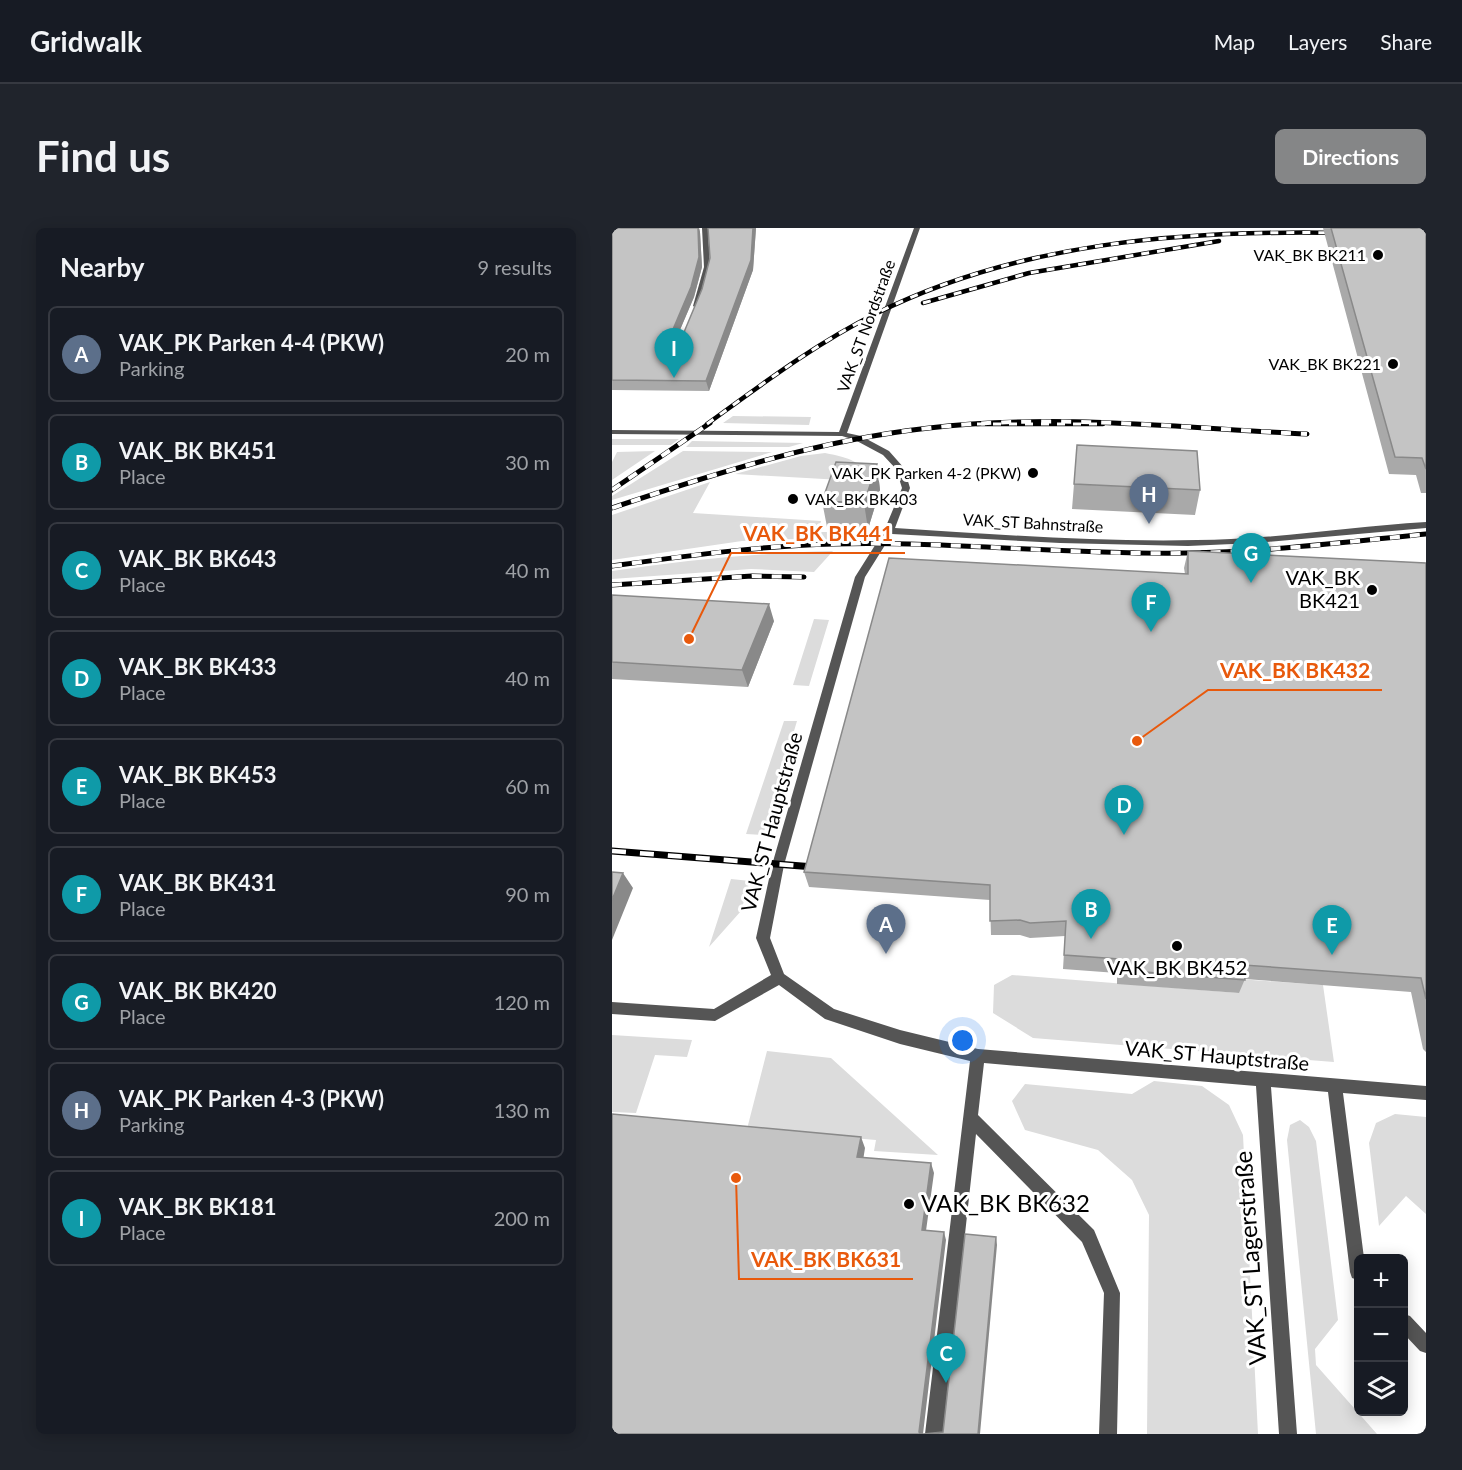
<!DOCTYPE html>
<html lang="en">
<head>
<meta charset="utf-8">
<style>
  body { margin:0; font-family:Lato,sans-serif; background:#20242c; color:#f1f3f6 }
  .controls { position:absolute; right:18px; bottom:18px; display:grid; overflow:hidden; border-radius:9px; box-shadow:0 3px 15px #0003 }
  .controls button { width:54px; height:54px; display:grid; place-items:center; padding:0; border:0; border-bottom:2px solid #363941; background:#171b24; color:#f1f3f6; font:30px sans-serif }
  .you { position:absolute; left:351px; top:813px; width:21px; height:21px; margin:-15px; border:4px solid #fff; border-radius:50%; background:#1a73e8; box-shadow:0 0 0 9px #1a73e833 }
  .badge { display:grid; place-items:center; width:39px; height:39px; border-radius:50%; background:#858687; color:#fff; font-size:20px; font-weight:700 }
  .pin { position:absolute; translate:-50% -50px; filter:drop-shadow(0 2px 3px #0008) }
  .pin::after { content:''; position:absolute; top:32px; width:21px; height:18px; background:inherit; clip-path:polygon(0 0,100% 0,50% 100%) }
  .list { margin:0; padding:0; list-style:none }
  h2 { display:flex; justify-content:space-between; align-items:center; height:78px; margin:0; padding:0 24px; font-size:26px }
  h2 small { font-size:20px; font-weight:400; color:#9ea1a6 }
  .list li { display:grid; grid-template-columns:39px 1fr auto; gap:18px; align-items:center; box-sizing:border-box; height:96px; margin:0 12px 12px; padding:0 12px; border:2px solid #363941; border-radius:9px }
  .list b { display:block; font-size:22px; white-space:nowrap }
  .list p { margin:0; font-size:20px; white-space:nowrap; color:#9ea1a6 }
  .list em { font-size:20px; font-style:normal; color:#9ea1a6 }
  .icon { flex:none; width:33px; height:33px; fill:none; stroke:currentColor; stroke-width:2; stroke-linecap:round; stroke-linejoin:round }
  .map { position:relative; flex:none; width:814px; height:1206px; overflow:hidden; border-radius:9px }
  header { display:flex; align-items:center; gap:36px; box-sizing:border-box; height:84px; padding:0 30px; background:#171b24; border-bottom:2px solid #363941 }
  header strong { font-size:28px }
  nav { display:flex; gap:33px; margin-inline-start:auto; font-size:21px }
  .intro { display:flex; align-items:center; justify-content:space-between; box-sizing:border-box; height:144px; padding:0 36px }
  h1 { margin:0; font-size:42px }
  .button { padding:15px 27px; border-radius:9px; background:#858687; color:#fff; font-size:21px; font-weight:700 }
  main { display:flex; gap:36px; padding:0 36px }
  aside { flex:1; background:#171b24; border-radius:9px; box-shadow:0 3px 15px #0003 }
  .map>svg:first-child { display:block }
</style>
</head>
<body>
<header>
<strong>Gridwalk</strong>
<nav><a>Map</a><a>Layers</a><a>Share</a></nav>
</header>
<div class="intro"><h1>Find us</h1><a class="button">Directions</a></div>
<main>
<aside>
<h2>Nearby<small>9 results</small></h2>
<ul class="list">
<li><span class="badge" style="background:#5c6f8a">A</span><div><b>VAK_PK Parken 4-4 (PKW)</b><p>Parking</p></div><em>20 m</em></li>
<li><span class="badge" style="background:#0f9aa8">B</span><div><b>VAK_BK BK451</b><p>Place</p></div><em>30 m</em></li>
<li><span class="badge" style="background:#0f9aa8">C</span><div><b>VAK_BK BK643</b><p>Place</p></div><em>40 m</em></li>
<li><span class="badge" style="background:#0f9aa8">D</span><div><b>VAK_BK BK433</b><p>Place</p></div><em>40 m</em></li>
<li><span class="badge" style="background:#0f9aa8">E</span><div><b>VAK_BK BK453</b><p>Place</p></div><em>60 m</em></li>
<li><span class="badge" style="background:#0f9aa8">F</span><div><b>VAK_BK BK431</b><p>Place</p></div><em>90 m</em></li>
<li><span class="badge" style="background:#0f9aa8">G</span><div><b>VAK_BK BK420</b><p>Place</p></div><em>120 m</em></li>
<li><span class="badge" style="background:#5c6f8a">H</span><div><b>VAK_PK Parken 4-3 (PKW)</b><p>Parking</p></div><em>130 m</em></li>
<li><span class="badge" style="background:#0f9aa8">I</span><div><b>VAK_BK BK181</b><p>Place</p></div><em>200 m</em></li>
</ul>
</aside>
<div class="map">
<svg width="814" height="1206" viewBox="0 0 814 1206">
  <rect width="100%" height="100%" fill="#fff"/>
  <path fill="#dcdcdc" d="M121 188 199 189 197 197 111 195Z
    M0 211H67L59 217H0Z
    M80 213 191 215 177 219H74Z
    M43 223 0 252V234L5 224Z
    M71 223 160 224 0 272V268Z
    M213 225C239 230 247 233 265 254L123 246 189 228Z
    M98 254 81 285 209 293 206 304H238L236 311 130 313 0 332V287Z
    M221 323 202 344 139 341 0 351V343C74 332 146 325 221 323Z
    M202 391 217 392 197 458 181 457Z
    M172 493H185L151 607 134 606Z
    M119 651 138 653 129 683 97 719Z
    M400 747 627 765 626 751 711 757 722 834 421 810 381 785 382 757Z
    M0 807 80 812 75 829 43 827 24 885 0 884Z
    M155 823 219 830 326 927 262 923 264 912 135 901Z
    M542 853 590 858 617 877 631 907 646 1206H535L537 987 520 952 486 922 413 902 400 873 413 856 520 866Z
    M783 886 814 889V986L794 968 767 998 757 915 764 895Z
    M688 892 697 899 704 913 726 1092 703 1121 704 1137 765 1206H704L675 912 678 897Z"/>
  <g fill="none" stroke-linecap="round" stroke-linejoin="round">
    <path fill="#555" fill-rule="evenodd" d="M90 0H96L98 39 87 78 84 80 81 78 92 39Z
      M302 0H308L235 205 249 208 277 223 292 240 298 260 283 300C394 307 507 316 619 311 684 308 749 298 814 294V300L643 315 576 318 448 315 280 306 253 349 172 637 158 710 172 746 222 781 288 802 366 821 814 858V872L731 865 752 1030H746V1052L740 1050 738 1044 716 864 659 859 685 1206H667L644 858 372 835 366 887 482 1002 508 1065 505 1206H487L492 1065 470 1014 364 906 331 1206H313L358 833 288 816 213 791 167 757 103 793 0 786V774L102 781 159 747 144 710 160 637 243 349 272 303 290 260 284 241 271 227 243 212 230 208 0 206V202L227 204Z
      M792 1086 798 1088 814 1105V1125L808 1123 792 1106Z"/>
    <g stroke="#000" stroke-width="4.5">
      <path id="rail-far2" d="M311 75 417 45 607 13
        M95 196C149 157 203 116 263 86 407 14 572 2 730 5
        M365 196H491"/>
    </g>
    <g stroke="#000" stroke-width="5">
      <path id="rail-far1" d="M0 262 98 195
        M0 280C104 245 208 212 317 200 442 185 570 200 695 206
        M0 338C74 328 146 318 221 316 339 313 456 327 574 325 655 324 734 314 814 306
        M0 357 140 348 192 349"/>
    </g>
    <g stroke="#000" stroke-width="7">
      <path id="rail" d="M0 623 202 639"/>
    </g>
    <use href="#rail-far2" stroke="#fff" stroke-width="3" stroke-dasharray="8" stroke-linecap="butt"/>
    <use href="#rail-far1" stroke="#fff" stroke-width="4" stroke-dasharray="10" stroke-linecap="butt"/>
    <use href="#rail" stroke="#fff" stroke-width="4.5" stroke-dasharray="14" stroke-linecap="butt"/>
  </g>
  <path fill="#a9a9a9" d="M0 0H87L88 4 90 39 82 69 64 111 70 109 90 61 98 30 96 0H144L141 42 97 163 0 162Z
    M711 0H814V265H809L804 247 777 246Z
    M265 236 268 262 256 301 215 299 210 273Z
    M462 256 588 262 583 287 460 281Z
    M576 323 814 335V824L811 821 799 764 633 751 627 765 505 756V745L451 741 453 708 418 710 408 707H379L378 672 197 659 192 644 573 346 572 340Z
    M0 367 162 393 136 459 0 451Z"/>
  <path fill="#898989" d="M86 0H87L88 4 90 39 82 69 62 116 59 106Z
    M141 0H144L141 42 97 163 94 153Z
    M265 236 268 262 256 301 252 275Z
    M157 376 162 393 136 459 130 442Z
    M11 645 21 660 0 712V672Z
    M249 909 253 920 250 939 245 929Z
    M319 935 322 945 313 1010 310 1002Z
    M332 1004 334 1012 311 1206H309L307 1204Z
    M384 1009 385 1017 368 1206H366Z"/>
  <path fill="#c4c4c4" stroke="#898989" stroke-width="1.5" d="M0 0H86L87 29 79 59 59 106 64 111 70 109 90 61 98 30 96 0H141L139 32 94 153 0 152Z
    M719 0H814V241L810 230 783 229Z
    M465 217 585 223 588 262 462 256Z
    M224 234 265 236 252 275 210 273Z
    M576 323 814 335V771L809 750 632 737 633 752 508 742 507 731 452 727 454 693 418 695 408 692 378 693V657L192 644 277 330 576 346Z
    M0 367 157 376 130 442 0 434Z
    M0 644 11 645 0 672Z
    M0 886 249 909 245 929 319 935 310 1002 332 1004 307 1204 309 1206H0Z
    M353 1006 384 1009 366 1206H311L331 1204Z"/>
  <g fill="#000" stroke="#fff" stroke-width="2">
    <circle cx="766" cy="27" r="6"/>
    <circle cx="781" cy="136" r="6"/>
    <circle cx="421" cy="245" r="6"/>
    <circle cx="181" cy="271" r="6"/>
    <circle cx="760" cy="362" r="6"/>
    <circle cx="565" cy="718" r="6"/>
    <circle cx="297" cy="976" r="6"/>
  </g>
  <g text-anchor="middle" stroke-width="6" stroke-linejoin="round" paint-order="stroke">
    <g font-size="16" fill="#000" stroke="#fff" text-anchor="end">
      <text x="754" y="33">VAK_BK BK211</text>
      <text x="769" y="142">VAK_BK BK221</text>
      <text x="409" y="251">VAK_PK Parken 4-2 (PKW)</text>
      <text x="193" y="277" text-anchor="start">VAK_BK BK403</text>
    </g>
    <g font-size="16" fill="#000" stroke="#fff">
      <text transform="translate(254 98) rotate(-70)" y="6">VAK_ST Nordstraße</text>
      <text transform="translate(421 295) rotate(3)" y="6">VAK_ST Bahnstraße</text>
    </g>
    <g font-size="20" fill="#000" stroke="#fff" text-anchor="end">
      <text x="748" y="357">VAK_BK<tspan x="748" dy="23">BK421</tspan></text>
      <text x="565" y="747" text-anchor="middle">VAK_BK BK452</text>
    </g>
    <g font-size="20" fill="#000" stroke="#fff">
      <text transform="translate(160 594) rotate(-75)" y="7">VAK_ST Hauptstraße</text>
      <text transform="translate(605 828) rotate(5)" y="7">VAK_ST Hauptstraße</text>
    </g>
    <g font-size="24" fill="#000" stroke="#fff" text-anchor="start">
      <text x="309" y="984">VAK_BK BK632</text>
    </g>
    <g font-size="24" fill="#000" stroke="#fff">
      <text transform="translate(639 1030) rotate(-94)" y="8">VAK_ST Lagerstraße</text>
    </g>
  </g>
  <path fill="none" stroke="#e8590c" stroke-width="2" d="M77 411L119 325H293M525 513L596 462H770M124 950L127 1051H301"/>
  <g fill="#e8590c" stroke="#fff" stroke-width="2">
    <circle cx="77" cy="411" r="6"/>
    <circle cx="525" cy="513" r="6"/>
    <circle cx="124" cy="950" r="6"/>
  </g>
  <g font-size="21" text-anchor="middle" font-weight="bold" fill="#e8590c" stroke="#fff" stroke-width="6" stroke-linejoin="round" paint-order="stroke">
    <text x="206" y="313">VAK_BK BK441</text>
    <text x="683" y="450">VAK_BK BK432</text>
    <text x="214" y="1039">VAK_BK BK631</text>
  </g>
</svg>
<div class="controls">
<button>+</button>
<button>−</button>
<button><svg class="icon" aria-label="layers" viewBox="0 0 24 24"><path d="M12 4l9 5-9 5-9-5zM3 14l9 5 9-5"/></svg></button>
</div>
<div class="you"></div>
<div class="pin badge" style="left:274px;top:726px;background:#5c6f8a">A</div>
<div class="pin badge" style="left:479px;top:711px;background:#0f9aa8">B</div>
<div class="pin badge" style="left:334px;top:1155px;background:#0f9aa8">C</div>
<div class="pin badge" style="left:512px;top:607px;background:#0f9aa8">D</div>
<div class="pin badge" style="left:720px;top:727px;background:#0f9aa8">E</div>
<div class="pin badge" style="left:539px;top:404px;background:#0f9aa8">F</div>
<div class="pin badge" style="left:639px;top:355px;background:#0f9aa8">G</div>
<div class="pin badge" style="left:537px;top:296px;background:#5c6f8a">H</div>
<div class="pin badge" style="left:62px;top:150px;background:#0f9aa8">I</div>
</div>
</main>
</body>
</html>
